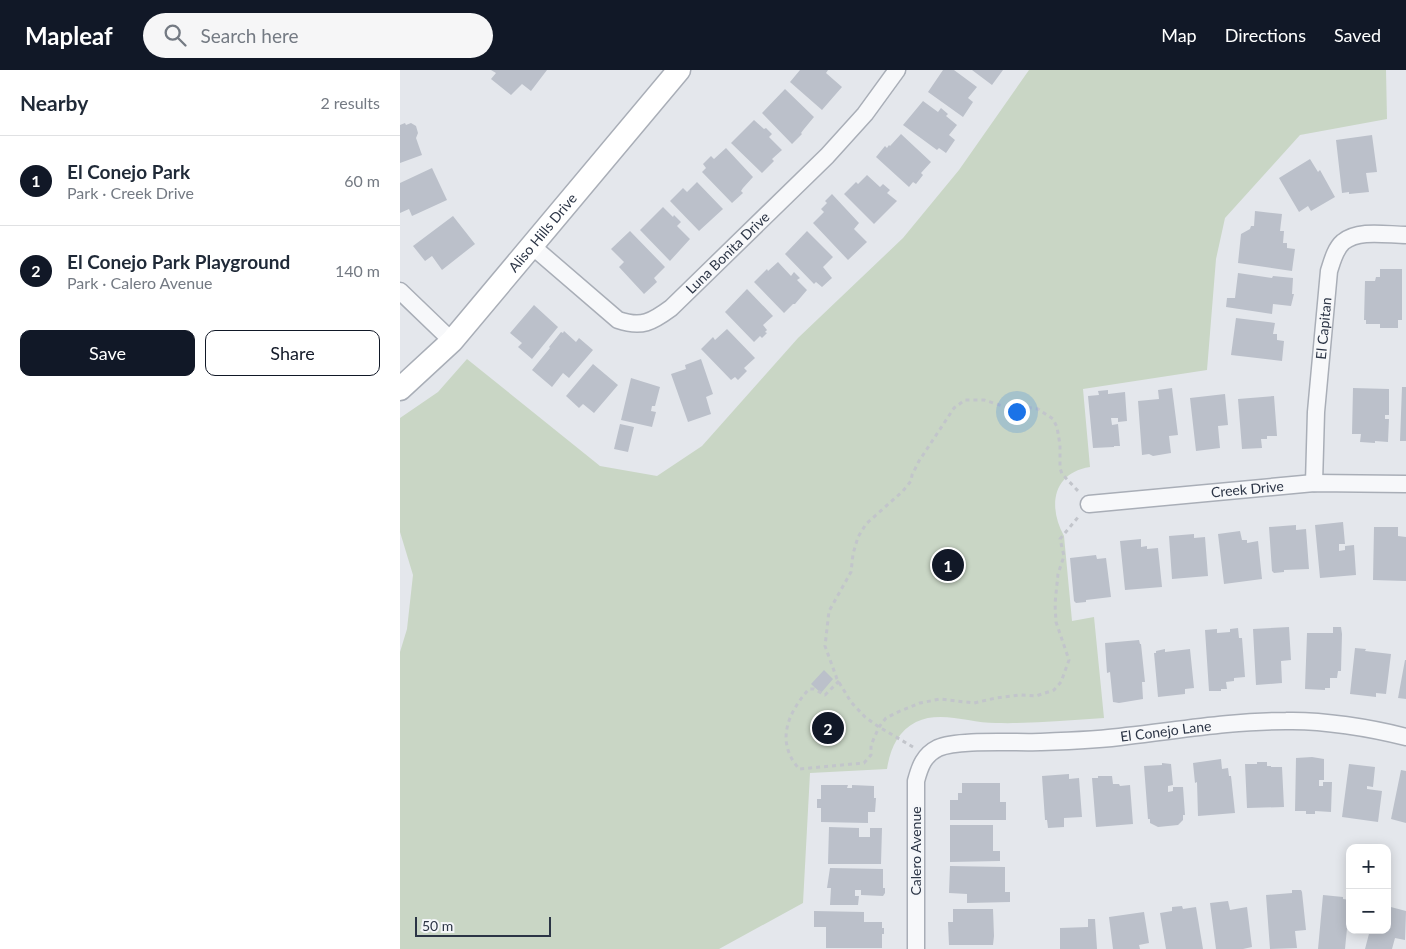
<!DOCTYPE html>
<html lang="en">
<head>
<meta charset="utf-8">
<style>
  body { margin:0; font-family:Lato,sans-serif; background:#f6f6f7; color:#1f2937 }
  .controls { position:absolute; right:15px; bottom:15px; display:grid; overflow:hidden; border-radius:10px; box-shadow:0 2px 12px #0003 }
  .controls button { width:45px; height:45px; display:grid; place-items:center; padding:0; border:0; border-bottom:1px solid #e0e1e3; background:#fff; color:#1f2937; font:25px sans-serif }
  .scale { position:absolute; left:15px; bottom:12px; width:136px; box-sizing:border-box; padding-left:5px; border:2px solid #2b3445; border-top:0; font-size:14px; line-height:18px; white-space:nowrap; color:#2b3445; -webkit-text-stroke:4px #f4f6f9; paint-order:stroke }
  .you { position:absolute; left:616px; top:341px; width:18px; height:18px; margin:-12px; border:4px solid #fff; border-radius:50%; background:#1a73e8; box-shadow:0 0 0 8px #1a73e833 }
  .badge { display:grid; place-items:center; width:32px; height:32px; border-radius:50%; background:#111827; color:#fff; font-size:16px; font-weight:700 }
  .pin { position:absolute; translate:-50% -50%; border:2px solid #fff; box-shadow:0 1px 5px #0006 }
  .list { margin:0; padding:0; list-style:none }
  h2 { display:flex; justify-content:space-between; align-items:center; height:65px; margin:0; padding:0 20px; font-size:21px }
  h2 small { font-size:16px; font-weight:400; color:#747a83 }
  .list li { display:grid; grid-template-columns:32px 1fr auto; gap:15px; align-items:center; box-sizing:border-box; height:90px; padding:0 20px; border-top:1px solid #e0e1e3 }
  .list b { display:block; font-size:19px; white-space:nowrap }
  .list p { margin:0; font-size:16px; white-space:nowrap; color:#747a83 }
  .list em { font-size:16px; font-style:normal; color:#747a83 }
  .actions { display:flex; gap:10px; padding:15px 20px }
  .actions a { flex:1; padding:11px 0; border:1px solid #111827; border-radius:10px; text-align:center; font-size:18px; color:#111827 }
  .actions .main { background:#111827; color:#fff }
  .icon { flex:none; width:28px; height:28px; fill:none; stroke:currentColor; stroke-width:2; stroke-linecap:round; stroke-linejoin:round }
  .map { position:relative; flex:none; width:1006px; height:879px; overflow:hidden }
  header { display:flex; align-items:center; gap:30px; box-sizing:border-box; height:70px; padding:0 25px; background:#111827; color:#fff }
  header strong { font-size:24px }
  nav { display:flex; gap:28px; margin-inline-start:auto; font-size:18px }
  .search { width:350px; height:45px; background:#f6f6f7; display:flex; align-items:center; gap:12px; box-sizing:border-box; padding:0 18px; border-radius:28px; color:#747a83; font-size:19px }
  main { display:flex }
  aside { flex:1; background:#fff }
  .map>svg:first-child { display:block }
</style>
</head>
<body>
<header>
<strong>Mapleaf</strong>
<div class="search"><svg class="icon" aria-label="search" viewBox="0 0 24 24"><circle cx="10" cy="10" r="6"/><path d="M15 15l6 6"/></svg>Search here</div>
<nav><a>Map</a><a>Directions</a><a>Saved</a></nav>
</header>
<main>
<aside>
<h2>Nearby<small>2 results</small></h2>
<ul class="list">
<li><span class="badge">1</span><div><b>El Conejo Park</b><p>Park · Creek Drive</p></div><em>60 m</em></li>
<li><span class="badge">2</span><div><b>El Conejo Park Playground</b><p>Park · Calero Avenue</p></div><em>140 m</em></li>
</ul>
<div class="actions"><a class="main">Save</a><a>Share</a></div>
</aside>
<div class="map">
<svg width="1006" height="879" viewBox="0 0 1006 879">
  <rect width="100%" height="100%" fill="#e4e7ec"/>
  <path fill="#c9d6c5" d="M629 0H986L987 49 900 65 825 148 816 189 807 300 683 319 690 397C652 403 648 437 664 466L672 551 694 547 704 648C668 650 632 654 596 653 570 653 540 640 516 652 498 661 490 679 487 699L410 703 403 833 319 879H0V582L7 559 13 505 0 462V348L38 322 67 289 200 396 257 406 302 376 398 268 503 168 559 100Z"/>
  <path fill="#bbc0ca" d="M91 0H147L131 21 122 14 111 25 91 9 96 3Z
    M400 0H428L426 3 442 17 422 40 390 12Z
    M543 0H554L577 17 568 28 573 32 563 47 528 22Z
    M572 0H603L592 15Z
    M385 19 414 47 404 59 401 63 402 64 392 74 362 43Z
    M523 31 538 42 541 38 548 44 546 46 557 55 549 65 555 70 546 83 539 78 537 80 503 55Z
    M354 50 364 59 366 58 372 64 369 67 382 80 372 89 374 91 362 103 331 73Z
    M5 53 6 55 11 53 16 56 18 63 16 68 22 85 0 93V55Z
    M501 64 531 92 521 103 523 105 516 114 513 112 509 117 476 87 485 76 487 78 489 75 490 76Z
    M972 65 977 102 966 103 969 122 949 124V122L942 123 936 70Z
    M326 78 353 107 343 118 341 121 343 123 332 133 302 102 306 98 303 94 311 86 314 89Z
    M910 89 918 102 920 100 935 127 911 141 908 136 899 142 879 108Z
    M32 98 47 130 12 146 9 139 0 143V113Z
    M467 105 480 117 483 114 490 120 487 123 497 131 474 154 444 124 456 112 458 114Z
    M297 112 323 139 299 161 270 131 283 118 287 122Z
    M432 124 459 153 454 159 467 172 448 190 413 153 424 142 421 139 427 133 425 131Z
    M263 137 273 147 274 145 281 152 277 156 290 169 270 191 240 160Z
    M855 141 882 144 880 161H884L883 173H887V178L895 179 892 201 838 193 841 164 850 159 851 156H854Z
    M53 146 75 174 42 200 32 186 25 191 13 176Z
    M230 161 265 197 254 208 257 212 244 224 219 197 224 192 211 179Z
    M407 161 433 187 423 197 432 208 422 217 416 212 414 214 385 184Z
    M378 192 391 206 394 202 400 208 397 210 407 220 395 234H393L384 243 354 212 367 199 368 201Z
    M980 199H1002V250H998V258H980V254H966V250H964L965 211H975L976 207H980Z
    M838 203 872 208 873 206 893 208 892 224H894L891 236 873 234 872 244 826 237 827 228H835Z
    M347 219 373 246 363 255 367 260 365 262 367 263 362 268 360 266 354 272 325 242Z
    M134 235 158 257 132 289 118 277 122 273 110 263Z
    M836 248 875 253 873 264H877V270L884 271 882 291 831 285Z
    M327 259 355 288 344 298 347 301 338 310 335 307 331 310 301 279 313 267 315 270Z
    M164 261 176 272 179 268 193 280 169 308 163 303 152 317 132 300 150 278 149 277 161 262 163 263Z
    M301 289 313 324 306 327 311 344 288 352 271 304 286 299 285 295Z
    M193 294 218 315 194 343 183 334 179 338 166 326Z
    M231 308 260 317 255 336H252L251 341 256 342 252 357 221 350Z
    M1002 317H1006V371H1000Z
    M772 318 778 365 769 366 771 383 753 386 749 384 742 385 738 331 759 329 758 320Z
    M953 318 989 319V345H985V349H989L988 372 975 371V373L960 372 961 364H952Z
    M708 320V324L725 322 727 351 718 352V348H711L712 355 718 354 720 376H714V377L693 378 688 326 699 325 698 321Z
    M825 324 828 355 818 356 820 378 796 381 790 328Z
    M874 326 877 366H867V369H861L862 378 842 379 838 329Z
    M220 354 234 357 228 382 214 379Z
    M943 452 945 474H939V481L945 480V476L954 475 956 505 920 508 915 455Z
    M896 455V460L906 459 909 499 884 500V502L874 503 872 501 869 457Z
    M974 457H998V466L1006 467V511L973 510Z
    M840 461 842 470H847V473L858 471 862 509 824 514 818 464Z
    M794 464V468L805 467 808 506 772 509 769 466Z
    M741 469V477L747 476V479L758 478 762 517 725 520 720 471Z
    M696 485 697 489 706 488 711 527 686 530V532L676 533 674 531 670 488Z
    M889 557 891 590 881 591 882 613 856 615 853 559Z
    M933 557H941L942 564 941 601H938L937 608H930V618H925V620L905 619 907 563H933Z
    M838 558 839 568H842L845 607 834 608V611L826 612 827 619H821V621H809L805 560 817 559V563L830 562V559Z
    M739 570 740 574H741L745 612H742L743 629 719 633 713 632 710 602 707 603 705 573Z
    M955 578 966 579 965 581 991 584 986 624 976 623V627L950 624Z
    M765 579V582L790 579 794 618 785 619V624L758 627 754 583H756V581Z
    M1005 590H1006V629L998 628Z
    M424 600 433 609 421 623 411 614Z
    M912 687 924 689V710H919V716H923V712H932L931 742 915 741V744H906V741H895L896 688Z
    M821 689 822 699 828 698 829 706H831L835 743 798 746 797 712 795 713 793 693Z
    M857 692H867V696H871V697H882L884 737 847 738 845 694H857Z
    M762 693 771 694 773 715 768 716V722L773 721V717H783L785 745H783V750L778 755 758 757 750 753V749H748L744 696 762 695Z
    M949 694 975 697 973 717 967 716V719L982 721 978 752 942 747Z
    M1001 700 1006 701V753L991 749Z
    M669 704V709L679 708 682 747 664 748V757L648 758 647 750H645L642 706Z
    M698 706H712L713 714H719L720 716 730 715 733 754 696 757 692 708H698Z
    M562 713H600V732H606V750H550V730H558V723H562Z
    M421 715H448L447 718H452V715L474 716V728H476L475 742H468V753L421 752V738H417V729H421Z
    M550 755H593V781H600V791L550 792Z
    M429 757 459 758V767H470V758H482L481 794H428Z
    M550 796 605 797V822H610V832L567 833V824L549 823Z
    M430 798 483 799V818H485V823L483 826 461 825V820H455V826H459L458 835H430L431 818H427Z
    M892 820H901L902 822 906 860 895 861 897 878 870 879 866 825 892 823Z
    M923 825 943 827V829L950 830V858H947L945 879H918Z
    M828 831 830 840 847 837 852 877 843 879H816L810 833Z
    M782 836 783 839 796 837 803 879H766L760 843 772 841V837Z
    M987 836 1006 841 1005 870 995 868 992 879H965L970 860H987Z
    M553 839H593L594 866 593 875H549L548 852H553Z
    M414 841 464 842V852H482V858H484V864H482V878H426V857H414Z
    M744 842 749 873 739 875 740 879H713L709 847Z
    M688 849H695L697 879H660V858L688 857Z"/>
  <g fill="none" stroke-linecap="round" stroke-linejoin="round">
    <g stroke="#a9aeb7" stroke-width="19">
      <g id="street">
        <path id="s1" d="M132 176 218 250C242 258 252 252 271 238L427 86 465 44 497 0"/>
        <path d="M0 221 52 271"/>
        <path id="s2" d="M914 413 916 342 929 201C932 192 935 179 943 172 959 159 987 165 1006 165"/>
        <path id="s3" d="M689 434 914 413 1006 414"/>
        <path id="s4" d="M516 879V711C520 696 524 685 538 678 558 669 616 673 640 672 669 671 699 670 727 666 780 660 832 651 886 651 922 650 971 658 1006 667"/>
      </g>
    </g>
    <g stroke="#a9aeb7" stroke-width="25">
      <g id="secondary">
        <path id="s5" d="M0 319 52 271 279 0"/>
      </g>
    </g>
    <path stroke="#c2c5cb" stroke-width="3" stroke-dasharray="4 4" stroke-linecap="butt" d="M439 611 425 625 414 619H409C393 637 379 661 390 685 392 690 396 695 399 699L464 693 471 685V675L479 657 486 648 500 641 520 633 540 629 574 633 596 628 620 625 636 626 654 620 661 612 669 590 656 552 655 534 658 504 664 486 660 469 679 446
      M513 677 479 657 465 647 451 632 437 609 425 576 429 541 451 502 453 484 458 467 466 454 503 421 511 411 512 405 519 391 554 338 565 330H584L612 339 625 337 638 339 653 349 657 357 660 375V398L662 404 679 422"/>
    <use href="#street" stroke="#f7f8fa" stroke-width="16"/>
    <use href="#secondary" stroke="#fff" stroke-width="22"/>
  </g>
  <g text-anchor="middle" stroke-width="4.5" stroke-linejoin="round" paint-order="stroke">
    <g font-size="14" fill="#2b3445" stroke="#f4f6f9">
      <text dy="5" stroke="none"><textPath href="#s5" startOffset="212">Aliso Hills Drive</textPath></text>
      <text dy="5" stroke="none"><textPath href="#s1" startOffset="250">Luna Bonita Drive</textPath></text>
      <text dy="5" stroke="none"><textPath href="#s2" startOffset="155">El Capitan</textPath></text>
      <text dy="5" stroke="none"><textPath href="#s3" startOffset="159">Creek Drive</textPath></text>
      <text dy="5" stroke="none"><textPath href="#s4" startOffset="438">El Conejo Lane</textPath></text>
      <text transform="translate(516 781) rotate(-90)" y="5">Calero Avenue</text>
    </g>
  </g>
</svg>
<div class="controls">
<button>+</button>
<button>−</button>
</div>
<div class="scale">50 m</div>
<div class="you"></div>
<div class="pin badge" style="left:548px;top:495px">1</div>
<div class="pin badge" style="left:428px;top:658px">2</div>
</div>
</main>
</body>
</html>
